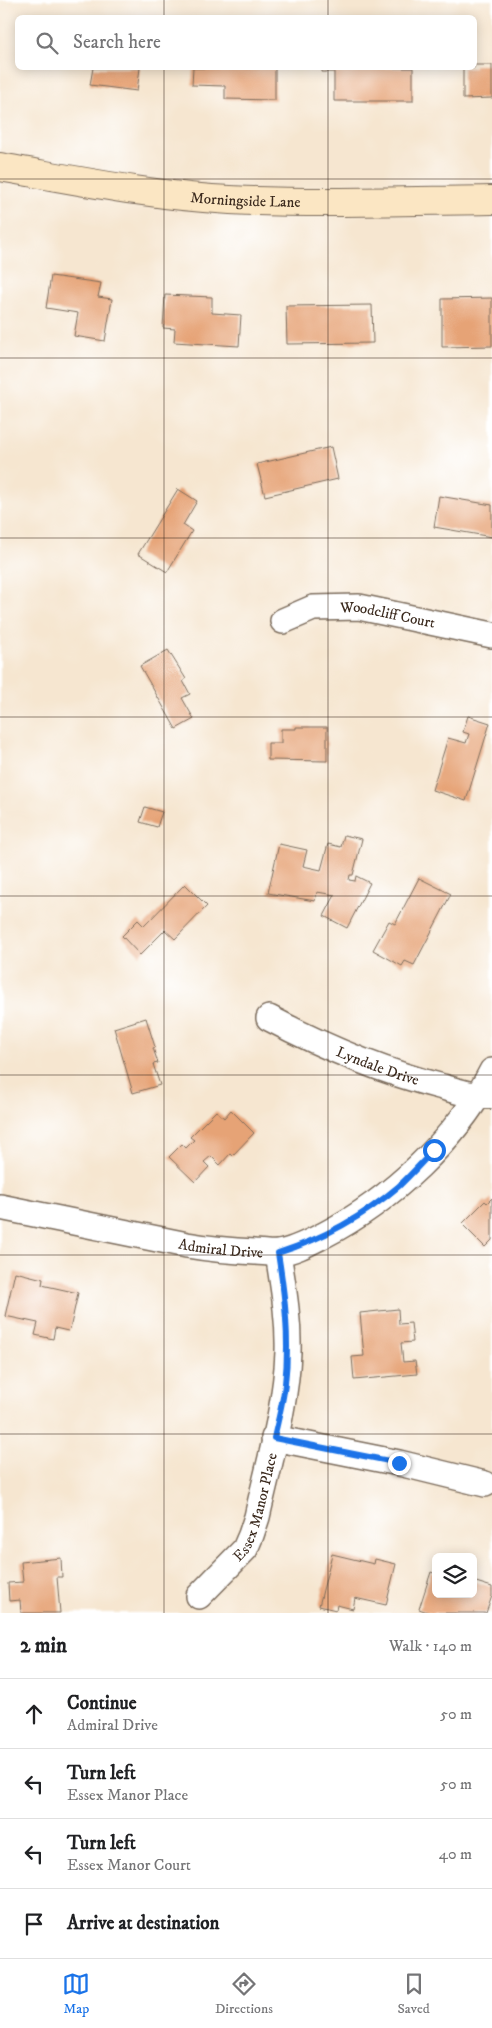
<!DOCTYPE html>
<html lang="en">
<head>
<meta charset="utf-8">
<style>
  body { margin:0; font-family:"IM FELL DW Pica",serif; background:#f2f2f2; color:#202124 }
  .controls { position:absolute; right:15px; bottom:15px; display:grid; overflow:hidden; border-radius:8px; box-shadow:0 2px 12px #0003 }
  .controls button { width:45px; height:45px; display:grid; place-items:center; padding:0; border:0; border-bottom:1px solid #e0e0e0; background:#fff; color:#202124; font:25px sans-serif }
  .stop { position:absolute; width:15px; height:15px; margin:-11px; border:4px solid #1a73e8; border-radius:50%; background:#fff }
  .stop.end { background:#1a73e8; border-color:#fff; box-shadow:0 1px 5px #0008 }
  .list { margin:0; padding:0; list-style:none }
  h2 { display:flex; justify-content:space-between; align-items:center; height:65px; margin:0; padding:0 20px; font-size:21px }
  h2 small { font-size:16px; font-weight:400; color:#757577 }
  .list li { display:grid; grid-template-columns:32px 1fr auto; gap:15px; align-items:center; box-sizing:border-box; height:70px; padding:0 20px; border-top:1px solid #e0e0e0 }
  .list b { display:block; font-size:19px; white-space:nowrap }
  .list p { margin:0; font-size:16px; white-space:nowrap; color:#757577 }
  .list em { font-size:16px; font-style:normal; color:#757577 }
  .icon { flex:none; width:28px; height:28px; fill:none; stroke:currentColor; stroke-width:2; stroke-linecap:round; stroke-linejoin:round }
  .map { position:relative; flex:none; width:492px; height:1613px; overflow:hidden }
  .search { position:absolute; background:#fff; box-shadow:0 2px 12px #0003; left:15px; right:15px; top:15px; height:55px; display:flex; align-items:center; gap:12px; box-sizing:border-box; padding:0 18px; border-radius:8px; color:#757577; font-size:19px }
  .sheet { height:345px; background:#fff }
  nav { display:flex; justify-content:space-around; align-items:center; box-sizing:border-box; height:70px; border-top:1px solid #e0e0e0; background:#fff; font-size:14px; color:#757577 }
  nav a { display:grid; justify-items:center; gap:2px }
  nav .on { color:#1a73e8 }
  .map>svg:first-child { display:block }
</style>
</head>
<body>
<div class="map">
<svg width="492" height="1613" viewBox="0 0 492 1613">
  <rect width="100%" height="100%" fill="#fff"/>
  <filter id="ink" filterUnits="userSpaceOnUse"><feTurbulence type="fractalNoise" baseFrequency=".02" numOctaves="2"/><feDisplacementMap in="SourceGraphic" scale="10" xChannelSelector="R" yChannelSelector="G"/><feConvolveMatrix kernelMatrix="1 2 1 2 8 2 1 2 1" color-interpolation-filters="sRGB"/></filter>
  <filter id="wash" filterUnits="userSpaceOnUse"><feTurbulence type="fractalNoise" baseFrequency=".0096" numOctaves="4" result="noise"/><feDisplacementMap in="SourceGraphic" scale="20" xChannelSelector="R" yChannelSelector="G"/><feGaussianBlur stdDeviation="1.12" result="paint"/><feColorMatrix in="noise" values="0 0 0 0 0 0 0 0 0 0 0 0 0 0 0 0 0 1.4 0 .05"/><feComposite in="paint" operator="in"/></filter>
  <g filter="url(#wash)">
    <rect width="100%" height="100%" fill="#f6e6d0"/>
    <g id="blocks">
      <path fill="#e6a376" d="M474 65H492V98L463 99V68H474Z
        M93 68H140L137 91 90 85Z
        M193 68H275V100L225 99V86L192 85Z
        M322 68H413V101H334V72H322Z
        M51 276 101 283 98 297 112 299 105 341 74 336 78 313 46 308Z
        M165 295 212 297V313L241 315 239 346 174 342 175 329 163 328Z
        M492 298V346L442 347V299Z
        M372 305 373 343 287 344 286 306Z
        M331 447 338 479 265 496 257 464Z
        M178 489 197 501 183 525 192 531 167 572 138 554Z
        M439 496 492 505V537L434 527Z
        M168 650 186 679 183 681 190 694 182 698 194 719 176 729 140 666Z
        M468 716 490 723 466 801 432 790 448 738 466 743 469 734 463 732Z
        M296 727H327V761L268 760V743H281V729H296Z
        M145 807 162 812 157 827 140 822Z
        M344 835 362 839 353 875H350L349 880 355 881 356 876 370 883 347 928 324 916 335 895 317 892 315 901 268 893 279 844 307 850 303 866 321 870 328 844 341 847Z
        M419 878 451 894 414 965 405 961 402 966 373 950 389 921 395 924Z
        M185 884 207 906 175 939 165 930 140 955 122 936 138 920 144 926Z
        M146 1018 155 1047 153 1048 158 1063 153 1064 160 1085 133 1093 114 1028Z
        M231 1110 254 1133 232 1156 230 1154 220 1165 211 1156 204 1162 209 1167 195 1182 169 1157 182 1144 186 1148 194 1140 190 1137 216 1111 224 1118Z
        M492 1198V1240L485 1247 462 1224 485 1201 487 1203Z
        M15 1272 43 1279 42 1285 78 1293 70 1329 68 1331 55 1328 53 1339 35 1335 38 1323 5 1316Z
        M398 1309 399 1324 411 1323 413 1342 401 1343 403 1362 415 1361 417 1374 354 1380 352 1357 364 1356 360 1313Z
        M332 1554 374 1564 375 1559 396 1564 386 1605 355 1598 353 1609 337 1605 336 1610 319 1606Z
        M61 1558 62 1577H57L60 1613H21L20 1600 9 1601 8 1583 23 1582 21 1562Z
        M431 1572 436 1574V1594H473V1581L492 1587V1596L486 1613H430L419 1609Z"/>
    </g>
  </g>
  <g filter="url(#ink)">
    <use href="#blocks" fill-opacity="0" stroke="#7c6c5c" stroke-width="1"/>
    <g fill="none" stroke-linecap="round" stroke-linejoin="round">
      <g stroke="#7c6c5c" stroke-width="28">
        <g id="minor">
          <path id="s1" d="M283 621 313 608 359 607 492 635"/>
          <path id="s2" d="M269 1018C324 1047 383 1072 443 1087 460 1092 475 1097 492 1096"/>
          <path id="s3" d="M0 1207 187 1245C210 1249 232 1251 255 1252 262 1252 271 1254 278 1253 294 1251 310 1242 324 1235 390 1201 458 1138 492 1071"/>
          <path d="M274 1438 399 1463 485 1484"/>
          <path id="s4" d="M199 1596 245 1549 251 1535 257 1517C269 1463 286 1407 288 1352 289 1318 283 1286 278 1253"/>
        </g>
      </g>
      <g stroke="#7c6c5c" stroke-width="30">
        <g id="secondary">
          <path id="s5" d="M0 167C76 180 153 196 230 200 317 204 405 201 492 200"/>
        </g>
      </g>
      <use href="#minor" stroke="#fff" stroke-width="25"/>
      <use href="#secondary" stroke="#fbe6c3" stroke-width="28"/>
    </g>
  </g>
  <g fill="none" stroke-linecap="round" stroke-linejoin="round" filter="url(#ink)">
    <path stroke="#1a73e8" stroke-width="6" d="M399 1463 274 1438C278 1420 283 1402 285 1384 290 1340 285 1297 278 1253 322 1239 364 1216 399 1186 411 1175 422 1162 434 1150"/>
  </g>
  <path fill="none" stroke="#3b2a1e" stroke-width="1" stroke-opacity="0.55" d="M164 0V18M328 0V18M164 68V1613M328 68V1613M0 179H492M0 358H492M0 538H492M0 717H492M0 896H492M0 1075H492M0 1255H492M0 1434H492"/>
  <g text-anchor="middle" stroke-width="5" stroke-linejoin="round" paint-order="stroke">
    <g font-size="15" fill="#3b2a1e" stroke="#fff">
      <text dy="5" stroke="none"><textPath href="#s5" startOffset="248">Morningside Lane</textPath></text>
      <text dy="5" stroke="none"><textPath href="#s1" startOffset="108">Woodcliff Court</textPath></text>
      <text dy="5" stroke="none"><textPath href="#s2" startOffset="119">Lyndale Drive</textPath></text>
      <text dy="5" stroke="none"><textPath href="#s3" startOffset="225">Admiral Drive</textPath></text>
      <text dy="5" stroke="none"><textPath href="#s4" startOffset="109">Essex Manor Place</textPath></text>
    </g>
  </g>
</svg>
<div class="controls">
<button><svg class="icon" aria-label="layers" viewBox="0 0 24 24"><path d="M12 4l9 5-9 5-9-5zM3 14l9 5 9-5"/></svg></button>
</div>
<div class="stop" style="left:434px;top:1150px"></div>
<div class="stop end" style="left:399px;top:1463px"></div>
<div class="search"><svg class="icon" aria-label="search" viewBox="0 0 24 24"><circle cx="10" cy="10" r="6"/><path d="M15 15l6 6"/></svg>Search here</div>
</div>
<section class="sheet">
<h2>2 min<small>Walk · 140 m</small></h2>
<ul class="list">
<li><svg class="icon" aria-label="ahead" viewBox="0 0 24 24"><path d="M12 20V5M6 11l6-6 6 6"/></svg><div><b>Continue</b><p>Admiral Drive</p></div><em>50 m</em></li>
<li><svg class="icon" aria-label="left" viewBox="0 0 24 24"><path d="M17 20v-9H6M10 6l-5 5 5 5"/></svg><div><b>Turn left</b><p>Essex Manor Place</p></div><em>50 m</em></li>
<li><svg class="icon" aria-label="left" viewBox="0 0 24 24"><path d="M17 20v-9H6M10 6l-5 5 5 5"/></svg><div><b>Turn left</b><p>Essex Manor Court</p></div><em>40 m</em></li>
<li><svg class="icon" aria-label="arrive" viewBox="0 0 24 24"><path d="M6 21V4h12l-3 4 3 4H6"/></svg><div><b>Arrive at destination</b></div></li>
</ul>
</section>
<nav>
<a class="on"><svg class="icon" aria-label="map" viewBox="0 0 24 24"><path d="M3 6l6-2 6 2 6-2v14l-6 2-6-2-6 2zM9 4v14M15 6v14"/></svg>Map</a>
<a><svg class="icon" aria-label="directions" viewBox="0 0 24 24"><path d="M12 3l9 9-9 9-9-9zM9 14v-3h6M13 9l2 2-2 2"/></svg>Directions</a>
<a><svg class="icon" aria-label="saved" viewBox="0 0 24 24"><path d="M7 4h10v16l-5-4-5 4z"/></svg>Saved</a>
</nav>
</body>
</html>
